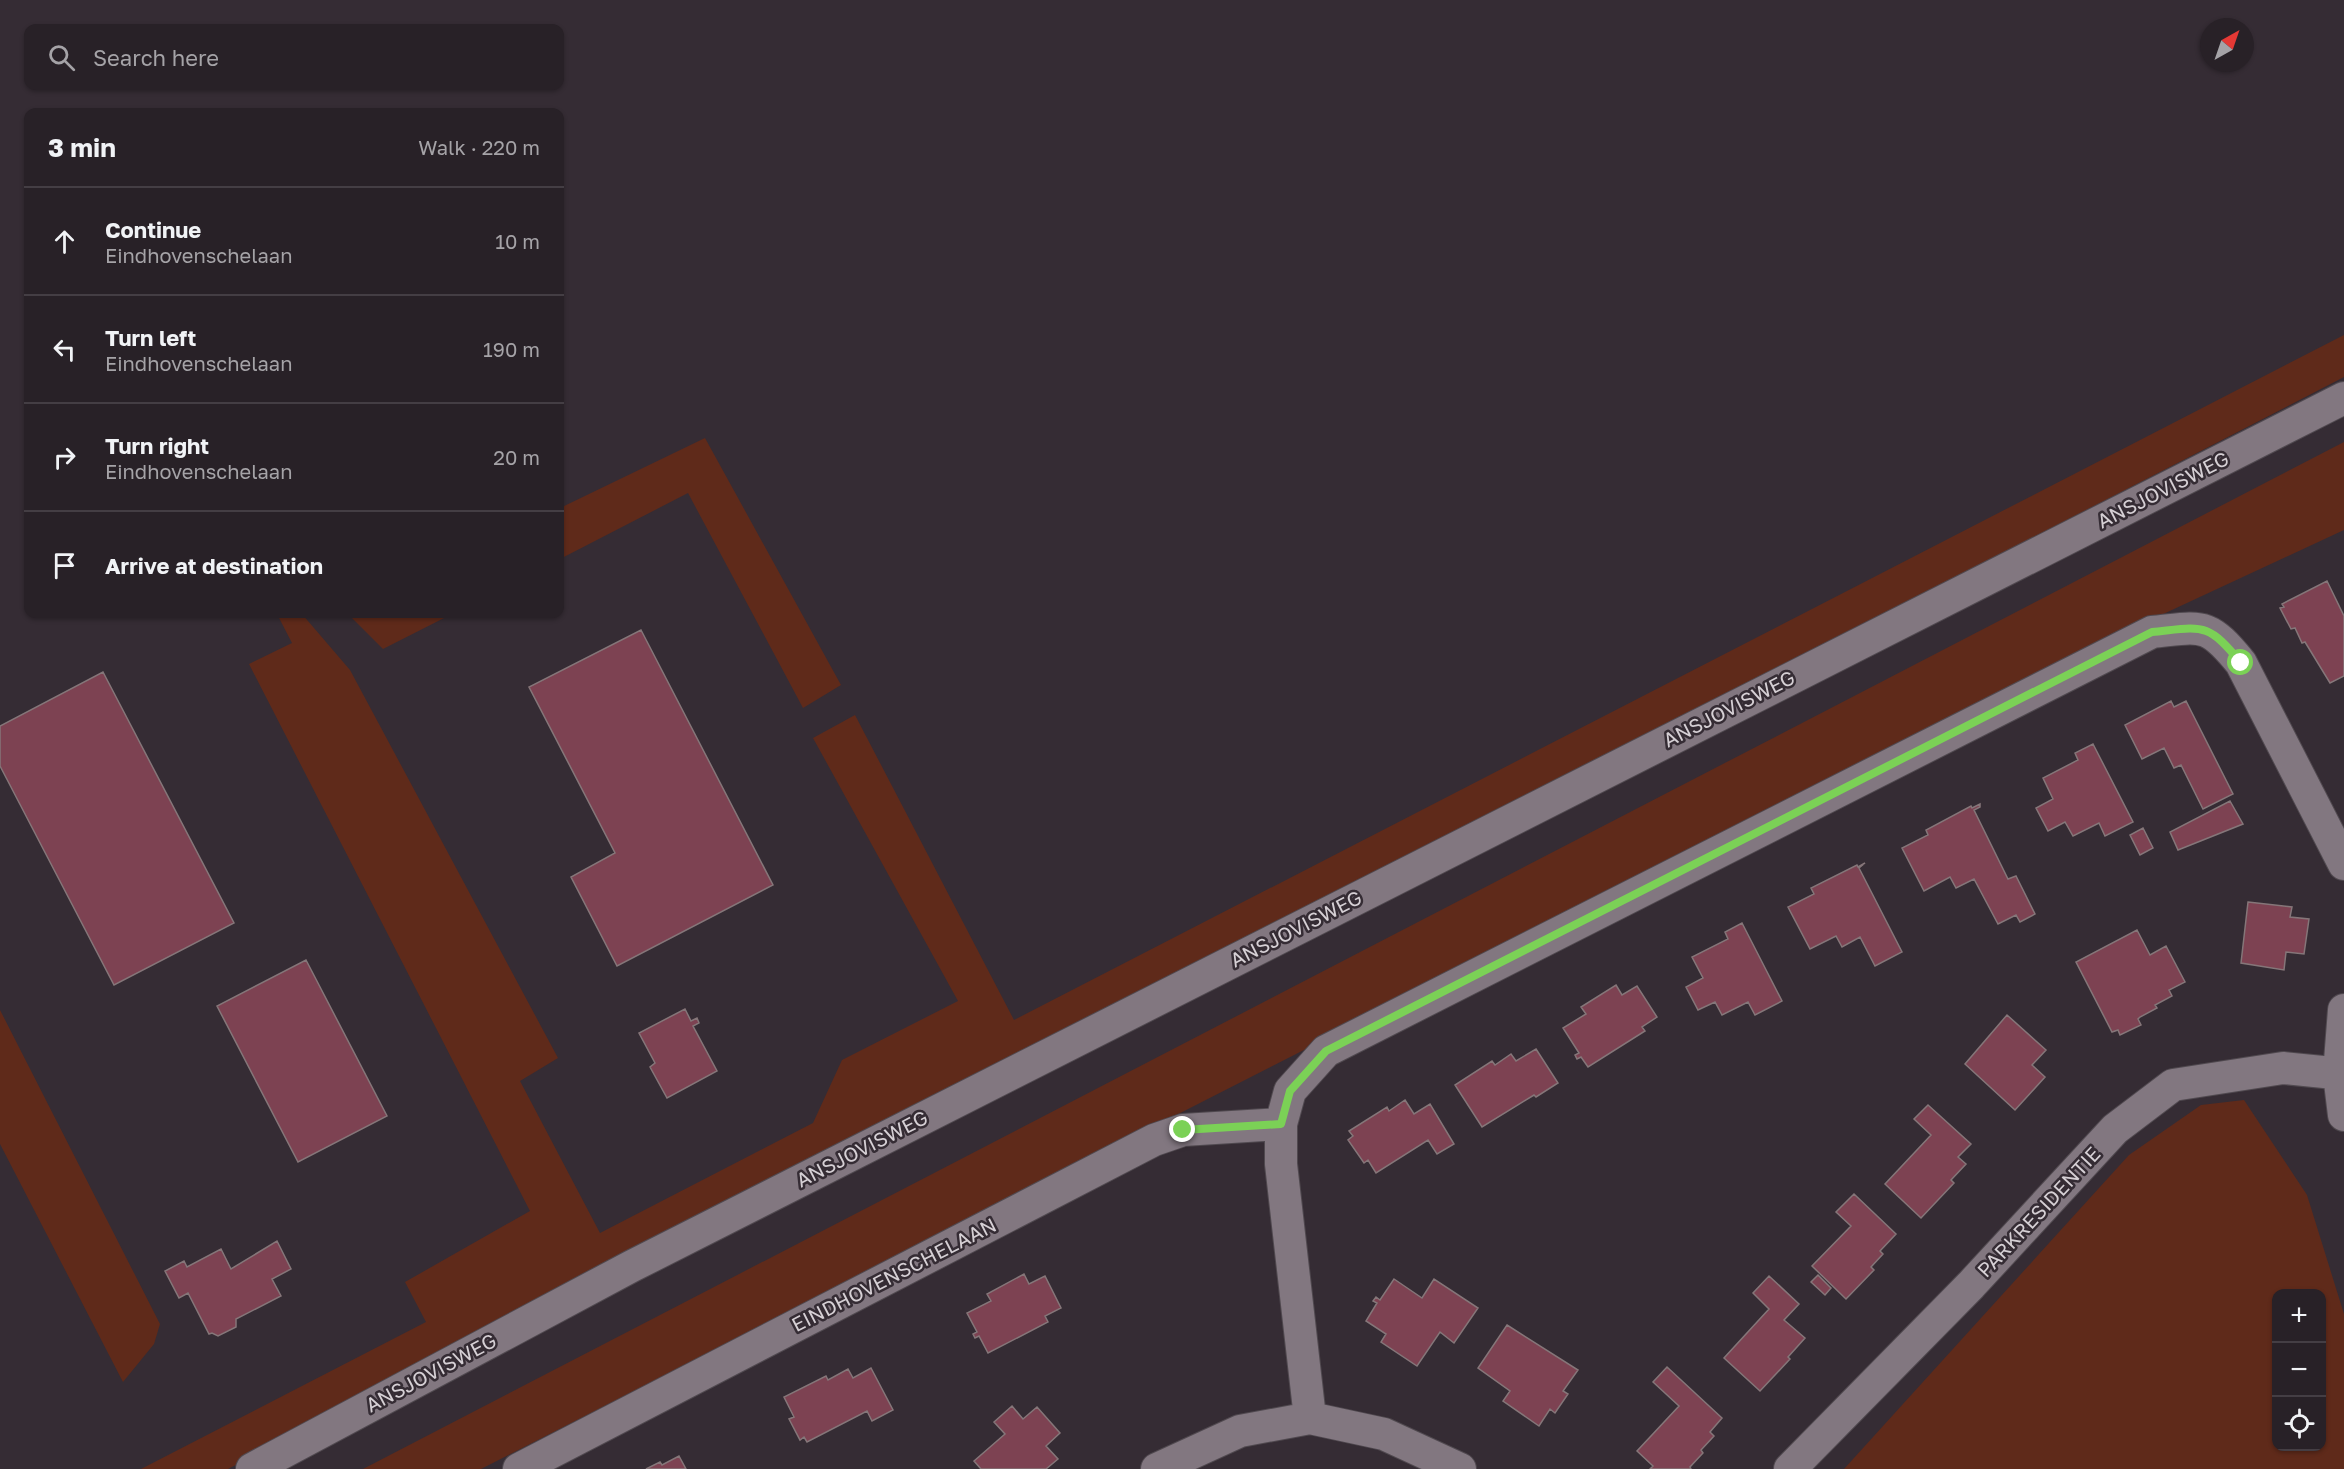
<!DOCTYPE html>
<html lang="en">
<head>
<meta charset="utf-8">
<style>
  body { margin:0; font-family:"Golos Text",sans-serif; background:#342e33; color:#f1f3f6 }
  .controls { position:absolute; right:18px; bottom:18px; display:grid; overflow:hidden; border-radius:12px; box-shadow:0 2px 4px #0004 }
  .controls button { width:54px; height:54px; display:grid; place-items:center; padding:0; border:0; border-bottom:2px solid #443e44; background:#282127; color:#f1f3f6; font:30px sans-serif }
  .compass { position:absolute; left:2200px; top:18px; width:54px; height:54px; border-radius:50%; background:#282127; box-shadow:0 2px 4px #0004; rotate:40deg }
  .stop { position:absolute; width:18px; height:18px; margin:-14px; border:4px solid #7bd156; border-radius:50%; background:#fff }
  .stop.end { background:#7bd156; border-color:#fff; box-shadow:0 2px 6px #0008 }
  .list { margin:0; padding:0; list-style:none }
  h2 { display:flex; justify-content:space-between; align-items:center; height:78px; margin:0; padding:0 24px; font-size:26px }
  h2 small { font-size:20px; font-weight:400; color:#a5a3a7 }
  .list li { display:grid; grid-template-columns:39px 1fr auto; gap:18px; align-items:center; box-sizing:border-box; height:108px; padding:0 24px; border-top:2px solid #443e44 }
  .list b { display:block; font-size:22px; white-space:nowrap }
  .list p { margin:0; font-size:20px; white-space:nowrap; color:#a5a3a7 }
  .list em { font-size:20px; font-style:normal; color:#a5a3a7 }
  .icon { flex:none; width:33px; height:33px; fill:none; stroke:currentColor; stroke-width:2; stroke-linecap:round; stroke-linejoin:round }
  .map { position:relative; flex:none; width:2344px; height:1469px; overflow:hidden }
  .search { position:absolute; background:#282127; box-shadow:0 2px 4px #0004; left:24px; top:24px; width:540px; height:66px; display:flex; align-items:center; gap:15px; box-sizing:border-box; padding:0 21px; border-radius:12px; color:#a5a3a7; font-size:22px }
  .panel { position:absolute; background:#282127; box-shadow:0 2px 4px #0004; left:24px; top:108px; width:540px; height:510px; border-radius:12px }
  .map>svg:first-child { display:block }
</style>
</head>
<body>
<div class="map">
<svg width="2344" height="1469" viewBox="0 0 2344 1469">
  <rect width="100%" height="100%" fill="#352c34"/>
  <path fill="#5f2a1a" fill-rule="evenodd" d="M2344 335V377L228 1469H141L426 1322 405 1282 530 1211 249 664 292 643 277 614H302L350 670 558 1058 520 1081 600 1233 813 1123 842 1060 958 1001 813 738 855 715 1014 1020Z
    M705 438 841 685 803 708 688 493 560 559V508Z
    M2344 442V530L2131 629 481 1469H363Z
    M348 614H452L383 649Z
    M0 1010 160 1324 154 1344 123 1382 0 1144Z
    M2244 1100 2307 1195 2344 1314V1469H1844L2129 1155 2201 1105ZM2276 1294H2322V1446H2276Z"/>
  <path fill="#7d4252" stroke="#857679" stroke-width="1.5" d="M2327 581 2344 616V676L2330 683 2305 642 2302 643 2295 628 2291 629 2280 608 2284 607 2282 604Z
    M641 630 773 885 617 966 571 877 615 853 529 687Z
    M103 672 234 923 114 985 0 766V726Z
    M2171 701 2174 707 2186 701 2233 794 2203 809 2181 765 2174 768 2164 748 2142 759 2125 725Z
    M2093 744 2133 822 2105 836 2099 823 2073 836 2065 822 2048 831 2036 808 2053 799 2043 778 2078 760 2075 753Z
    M2230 801 2243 824 2178 850 2170 832Z
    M1980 804V807L1974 810 2008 879 2016 876 2035 914 2020 922 2016 915 1998 924 1974 879 1956 888 1950 877 1924 891 1902 848 1928 835 1926 830 1971 806 1972 808Z
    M2143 828 2153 848 2140 855 2130 835Z
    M1865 863 1859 868 1902 952 1875 966 1860 937 1842 947 1836 936 1810 949 1788 907 1814 894 1811 888 1857 865 1858 867Z
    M2248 902 2292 907 2290 917 2309 919 2304 954 2286 952 2284 970 2241 963Z
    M1742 923 1782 1001 1755 1015 1748 1002 1722 1015 1715 1002 1698 1010 1686 987 1703 978 1692 957 1728 939 1725 932Z
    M2137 930 2150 955 2166 946 2185 982 2169 990 2172 996 2155 1005 2157 1008 2140 1017 2138 1019 2141 1025 2120 1035 2118 1030 2112 1032 2076 962Z
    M306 960 387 1116 298 1162 217 1006Z
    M1616 985 1622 995 1637 986 1657 1017 1642 1027 1645 1031 1588 1067 1581 1057 1577 1059 1575 1055 1579 1053 1563 1028 1586 1014 1581 1007Z
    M685 1009 691 1021 697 1018 699 1023 693 1026 717 1071 667 1098 650 1067 655 1063 639 1033Z
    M2007 1015 2046 1050 2032 1065 2045 1077 2015 1110 1965 1064Z
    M1536 1049 1558 1083 1536 1097 1534 1095 1482 1127 1455 1085 1492 1061 1495 1065 1511 1054 1516 1061Z
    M1405 1100 1414 1114 1430 1104 1454 1144 1437 1154 1428 1140 1376 1173 1368 1160 1364 1163 1348 1140 1353 1136 1349 1131 1387 1107 1389 1111Z
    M1928 1105 1971 1144 1958 1157 1966 1164 1951 1180 1954 1183 1921 1218 1885 1184 1931 1135 1914 1119Z
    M1854 1194 1896 1234 1880 1251 1883 1254 1871 1267 1874 1270 1846 1299 1812 1266 1851 1226 1836 1212Z
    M277 1241 291 1269 272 1279 281 1296 236 1319V1327L218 1336 212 1333 209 1334 188 1293 179 1298 165 1271 184 1261 187 1267 221 1249 231 1269Z
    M1024 1274 1029 1284 1045 1276 1061 1308 1045 1316 1048 1322 988 1353 979 1336 975 1338 973 1334 977 1332 967 1313 991 1301 987 1294Z
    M1818 1275 1831 1288 1825 1295 1811 1282Z
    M1769 1276 1799 1304 1784 1320 1805 1338 1788 1357 1790 1359 1760 1391 1724 1358 1769 1309 1753 1293Z
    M1394 1279 1422 1298 1434 1279 1478 1308 1454 1343 1440 1332 1417 1366 1381 1342 1386 1334 1366 1321 1377 1303 1373 1301 1376 1297 1380 1300Z
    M1507 1325 1578 1370 1563 1391 1568 1394 1555 1413 1550 1409 1539 1426 1503 1401 1510 1391 1478 1368Z
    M1667 1367 1722 1418 1710 1432 1714 1436 1701 1450 1703 1453 1690 1467 1691 1469H1650L1653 1466 1637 1451 1679 1406 1653 1382Z
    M871 1368 893 1410 872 1421 867 1411 807 1442 804 1437 800 1440 789 1419 794 1417 784 1397 826 1376 828 1380 848 1369 853 1378Z
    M1012 1406 1023 1419 1037 1407 1060 1433 1046 1446 1058 1459 1046 1469H981L974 1461 1005 1434 994 1422Z
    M679 1456 686 1469H646L660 1462 662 1465Z"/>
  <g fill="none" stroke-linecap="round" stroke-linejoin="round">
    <g stroke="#50494f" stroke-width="34">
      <path id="street" d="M2344 1010 2339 1074 2344 1115
        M1310 1418 1281 1164V1124L1290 1091 1326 1051 2152 632C2202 627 2207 621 2241 663L2344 864
        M252 1469 632 1266 2344 398
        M519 1469 1154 1140 1183 1130 1281 1124
        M1157 1469 1240 1431 1310 1418 1384 1434 1460 1469
        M1790 1469 1971 1285 2115 1129 2173 1085 2283 1068 2344 1074"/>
    </g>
    <use href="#street" stroke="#827780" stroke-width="32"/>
  </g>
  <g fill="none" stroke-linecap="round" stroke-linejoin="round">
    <path stroke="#7bd156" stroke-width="8" d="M1183 1130 1281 1124 1290 1091 1326 1051 2152 632C2202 627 2207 621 2241 663"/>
  </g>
  <g text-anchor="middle" stroke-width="5" stroke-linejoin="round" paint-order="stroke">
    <g font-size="20" fill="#d6d0d5" stroke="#352c34">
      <text transform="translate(2163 490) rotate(-27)" y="7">ANSJOVISWEG</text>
      <text transform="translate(1729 709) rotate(-27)" y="7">ANSJOVISWEG</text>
      <text transform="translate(1296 929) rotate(-27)" y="7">ANSJOVISWEG</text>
      <text transform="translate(862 1149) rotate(-27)" y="7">ANSJOVISWEG</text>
      <text transform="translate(2039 1212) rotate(-47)" y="7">PARKRESIDENTIE</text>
      <text transform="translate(894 1275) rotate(-27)" y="7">EINDHOVENSCHELAAN</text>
      <text transform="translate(431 1373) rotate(-28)" y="7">ANSJOVISWEG</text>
    </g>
  </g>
</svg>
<div class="controls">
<button>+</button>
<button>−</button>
<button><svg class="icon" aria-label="locate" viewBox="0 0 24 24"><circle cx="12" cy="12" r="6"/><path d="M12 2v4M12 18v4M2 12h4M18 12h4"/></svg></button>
</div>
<svg class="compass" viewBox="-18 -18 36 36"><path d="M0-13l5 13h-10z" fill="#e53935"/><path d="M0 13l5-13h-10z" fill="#a5a3a7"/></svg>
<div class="stop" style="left:2241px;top:663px"></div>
<div class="stop end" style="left:1183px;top:1130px"></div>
<div class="search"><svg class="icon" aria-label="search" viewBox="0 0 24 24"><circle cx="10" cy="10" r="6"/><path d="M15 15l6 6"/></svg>Search here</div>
<section class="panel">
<h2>3 min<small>Walk · 220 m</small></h2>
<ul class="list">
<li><svg class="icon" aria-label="ahead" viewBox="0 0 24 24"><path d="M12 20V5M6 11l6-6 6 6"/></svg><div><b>Continue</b><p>Eindhovenschelaan</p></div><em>10 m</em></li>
<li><svg class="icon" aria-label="left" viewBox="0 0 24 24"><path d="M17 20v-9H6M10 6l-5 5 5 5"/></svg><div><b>Turn left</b><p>Eindhovenschelaan</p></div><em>190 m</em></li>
<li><svg class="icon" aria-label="right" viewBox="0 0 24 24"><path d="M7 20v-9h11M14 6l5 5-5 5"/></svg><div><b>Turn right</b><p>Eindhovenschelaan</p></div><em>20 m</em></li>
<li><svg class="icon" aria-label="arrive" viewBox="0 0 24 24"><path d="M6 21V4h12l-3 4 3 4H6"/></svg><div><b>Arrive at destination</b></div></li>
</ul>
</section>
</div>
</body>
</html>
